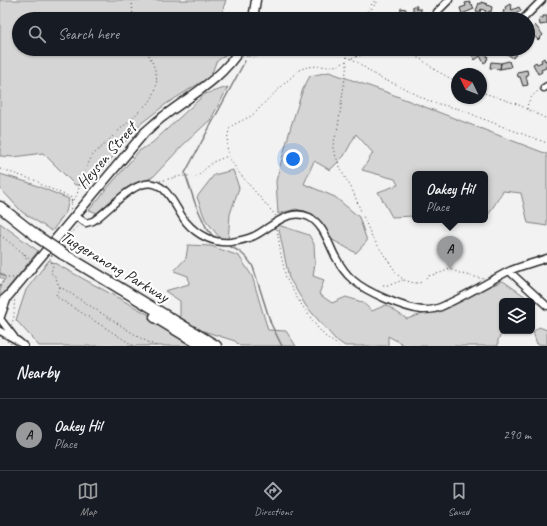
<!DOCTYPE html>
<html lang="en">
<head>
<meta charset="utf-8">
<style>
  body { margin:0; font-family:Caveat,sans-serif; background:#242831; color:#f1f3f6 }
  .controls { position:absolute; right:12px; bottom:12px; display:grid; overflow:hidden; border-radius:6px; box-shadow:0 1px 3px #0004 }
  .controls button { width:36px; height:36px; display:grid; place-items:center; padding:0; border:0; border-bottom:1px solid #363941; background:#171b24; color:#f1f3f6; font:20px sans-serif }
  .compass { position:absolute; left:451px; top:68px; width:36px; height:36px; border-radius:50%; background:#171b24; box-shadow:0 1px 3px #0004; rotate:313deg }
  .you { position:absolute; left:293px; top:159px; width:14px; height:14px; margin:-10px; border:3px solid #fff; border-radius:50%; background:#1a73e8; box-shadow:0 0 0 6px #1a73e833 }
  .badge { display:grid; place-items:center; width:26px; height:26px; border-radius:50%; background:#98999b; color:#111; font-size:13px; font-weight:700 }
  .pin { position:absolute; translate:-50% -33px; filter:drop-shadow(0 1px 2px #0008) }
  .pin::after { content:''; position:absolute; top:21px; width:14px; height:12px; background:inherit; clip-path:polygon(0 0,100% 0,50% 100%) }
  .popup { position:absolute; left:412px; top:171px; width:76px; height:52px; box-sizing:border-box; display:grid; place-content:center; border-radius:6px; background:#171b24; filter:drop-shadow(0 1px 3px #0005); font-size:13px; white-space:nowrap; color:#9ea1a6 }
  .popup b { font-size:15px; color:#f1f3f6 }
  .popup::after { content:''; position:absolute; left:50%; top:100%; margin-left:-8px; border:8px solid transparent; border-top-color:#171b24 }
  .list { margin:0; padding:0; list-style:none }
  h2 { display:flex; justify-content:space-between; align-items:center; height:52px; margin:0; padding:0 16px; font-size:17px }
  h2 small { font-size:13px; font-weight:400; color:#9ea1a6 }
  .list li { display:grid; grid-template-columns:26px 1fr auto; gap:12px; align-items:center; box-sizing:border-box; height:72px; padding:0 16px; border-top:1px solid #363941 }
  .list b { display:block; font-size:15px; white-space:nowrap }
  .list p { margin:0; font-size:13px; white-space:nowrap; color:#9ea1a6 }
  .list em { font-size:13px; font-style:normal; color:#9ea1a6 }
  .icon { flex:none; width:22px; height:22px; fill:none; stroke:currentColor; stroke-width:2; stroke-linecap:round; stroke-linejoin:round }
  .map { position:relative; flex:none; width:547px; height:346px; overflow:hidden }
  .search { position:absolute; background:#171b24; box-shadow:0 1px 3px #0004; left:12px; right:12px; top:12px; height:44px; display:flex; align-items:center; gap:10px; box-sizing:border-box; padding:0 14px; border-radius:22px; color:#9ea1a6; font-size:15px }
  .sheet { height:124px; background:#171b24 }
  nav { display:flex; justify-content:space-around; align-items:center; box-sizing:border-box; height:56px; border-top:1px solid #363941; background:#171b24; font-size:11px; color:#9ea1a6 }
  nav a { display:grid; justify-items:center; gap:2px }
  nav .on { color:#98999b }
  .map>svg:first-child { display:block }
</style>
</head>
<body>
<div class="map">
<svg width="547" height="346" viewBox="0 0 547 346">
  <rect width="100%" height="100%" fill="#f2f2f2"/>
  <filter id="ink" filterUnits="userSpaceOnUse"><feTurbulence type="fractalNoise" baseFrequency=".025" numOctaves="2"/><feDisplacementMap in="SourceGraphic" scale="8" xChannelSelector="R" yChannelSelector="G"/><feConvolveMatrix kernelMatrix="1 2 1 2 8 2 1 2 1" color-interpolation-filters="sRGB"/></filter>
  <g filter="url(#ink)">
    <path fill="#d5d5d5" stroke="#808080" d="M0 0H226L222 12 239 19H19V49H233L216 62 211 76 166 104 139 125 90 185H75L43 153 14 157 0 156Z
      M329 72 386 92 547 154V226L528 223 521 193 503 191 487 217 485 216V174H415V216L392 217 378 192 398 185 395 179 362 170 373 153 356 134 344 156 330 170 314 161 304 184 335 197 359 217 367 241 356 253 329 238 313 214 296 209 278 214 276 181 291 126 303 89 310 76Z
      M228 87 211 119 181 147 154 176 121 194 97 213 89 210 139 151 152 143 205 94Z
      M233 170 239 188 230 214 228 242 219 237 205 219 197 197 214 175Z
      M0 174 30 183 69 199 66 212 52 231 22 212 0 188Z
      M0 223 38 251 0 298V285L4 280 0 277Z
      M278 225 309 235 314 244 315 263 313 276 324 280 319 294 332 303 346 297 362 302 372 311 386 305 407 319C440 309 471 293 503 281L526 297 522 301H502L503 331 498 340V346H406L388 336V346H345L335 339 306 306 289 278Z
      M188 245 211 246 239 256 252 276 268 330 286 331 296 346H240L235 341 197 329 180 317V301L165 291 189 284 188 276 174 271 186 258Z
      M49 260 153 317 204 346H39L16 320 26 290Z
      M539 327 547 330V345L537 344 533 332Z"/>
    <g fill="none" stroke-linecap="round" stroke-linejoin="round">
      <path stroke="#787878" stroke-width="1.5" d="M214 238 206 227 195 203 185 173 245 61
        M228 245C232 248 236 249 240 252 245 256 250 261 253 267L271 324 282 346
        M0 273 5 277"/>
    </g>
    <path fill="#c1c1c1" stroke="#2b2b2b" d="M470 2 471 5 472 4 474 9 462 14 460 8 466 6 465 3Z
      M481 2 487 4V5L492 7 491 12 489 11 488 14 485 13 486 11 481 9 480 12 476 11 479 3 481 4Z
      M510 4 512 8 511 9 512 10 519 7 521 11 508 18 506 16 501 18 500 15 504 13 503 11 506 9 505 7Z
      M413 6H417L416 9H421V15H413Z
      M401 8 406 9V19H400Z
      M543 16H547V23H546V24L540 25 539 18H543Z
      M530 25 532 28 535 25 543 35 538 40 532 34 531 35 528 32V27Z
      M481 49 483 51H484L488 57H487L488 59 486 60 487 61 484 63 480 56 475 60 472 55Z
      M514 49H518L520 50 513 58 506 53 509 50 511 52Z
      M544 58 545 61 547 60V65L545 66 546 68 541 70 542 72 538 74 533 64 536 62 537 64 542 62 541 60Z
      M509 61 511 67 500 69 501 63Z
      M491 62 501 63 500 69 490 68Z
      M527 70 528 75 526 76 528 85 523 86 520 77H518L517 72Z"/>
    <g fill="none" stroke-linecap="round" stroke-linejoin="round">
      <g stroke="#2b2b2b" stroke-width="9">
        <path id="minor" d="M437 12 449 0
          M523 19 542 0
          M544 88 547 86
          M74 217H77L86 223 93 221C107 212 125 190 141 185 166 176 174 207 186 222 197 235 214 244 231 242 239 241 247 239 254 236 271 228 288 207 309 217 323 224 328 242 335 256 340 265 345 274 353 280 366 292 404 308 422 310 426 310 430 310 434 309 440 308 445 305 451 302 470 293 488 282 507 272 519 266 534 263 547 258
          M509 271 547 306
          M1 320 14 337
          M0 331 18 341 24 346"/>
      </g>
      <g stroke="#2b2b2b" stroke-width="11">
        <path id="major" d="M253 19 256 0
          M0 303 9 295 145 132C151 127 157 121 164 116 191 95 222 79 240 49
          M0 316 7 297"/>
      </g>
      <g stroke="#2b2b2b" stroke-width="13">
        <path id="highway" d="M0 207 38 237
          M63 254 216 346
          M155 317 203 346"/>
      </g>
      <path stroke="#2b2b2b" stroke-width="1" stroke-dasharray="1 3" stroke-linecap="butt" d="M132 0 133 19
        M364 19 369 8 375 0
        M365 19 372 8 379 0
        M349 49 347 57 356 61 372 73 382 79 398 85 431 102 463 110 478 117 509 129 547 143
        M404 49 422 60 437 71 457 82
        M248 56 254 57 263 55
        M242 57C254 54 262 55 274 55 288 55 306 54 319 49
        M347 57 346 61 347 64 338 127 333 145V149L343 174 352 189 360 209 372 237 398 275 404 280 414 283H419L422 282 428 276 440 273 450 269 462 274 484 279
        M352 58 362 55 371 49
        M481 92 517 104 547 119
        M527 109C527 101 533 94 540 90
        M0 169 37 181 42 185 72 198 70 212
        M160 181 181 176H189L195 177 199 175 206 168 213 162 228 156
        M71 203 77 195 81 179 92 156 151 100C162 80 155 68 146 49
        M276 216 240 174 229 158 227 146 228 134 230 128 233 125 251 116 256 112 267 100 299 70C315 62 334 71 346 61
        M277 229 281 255 286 278 297 298 317 327 326 337 339 346
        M0 235 31 259
        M62 243 68 235 79 226
        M24 254 25 257 29 259
        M52 255 50 258 53 265 51 273 55 276 59 286 142 339 156 346
        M0 286 6 278H16
        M60 287 56 295 57 297 134 346
        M378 291 383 285H390L403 280
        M11 325C16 317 13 307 15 299
        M7 341 14 346"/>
      <use href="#minor" stroke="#fff" stroke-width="6"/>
      <use href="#major" stroke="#fff" stroke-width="8"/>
      <use href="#highway" stroke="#fff" stroke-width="10"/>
      <g stroke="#2b2b2b" stroke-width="13" stroke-linecap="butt">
        <path id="highway-bridge" d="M38 237 63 254"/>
      </g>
      <use href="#highway-bridge" stroke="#fff" stroke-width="10"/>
    </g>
  </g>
  <g text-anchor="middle" stroke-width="4" stroke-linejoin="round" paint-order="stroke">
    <g font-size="17" fill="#2b2b2b" stroke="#fff">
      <text transform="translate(106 155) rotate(-49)" y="6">Heysen Street</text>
      <text transform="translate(115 266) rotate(31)" y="6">Tuggeranong Parkway</text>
    </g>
  </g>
</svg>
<div class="controls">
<button><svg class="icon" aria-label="layers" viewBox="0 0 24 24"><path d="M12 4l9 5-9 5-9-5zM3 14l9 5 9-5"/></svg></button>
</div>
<svg class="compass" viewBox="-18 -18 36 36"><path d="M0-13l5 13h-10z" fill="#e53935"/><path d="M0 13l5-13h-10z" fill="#9ea1a6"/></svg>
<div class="you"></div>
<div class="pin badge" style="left:450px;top:269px">A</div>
<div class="popup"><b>Oakey Hil</b>Place</div>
<div class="search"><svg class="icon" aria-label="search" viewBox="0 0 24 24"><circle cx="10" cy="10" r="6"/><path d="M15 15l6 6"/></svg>Search here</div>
</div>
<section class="sheet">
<h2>Nearby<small></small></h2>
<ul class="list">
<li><span class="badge">A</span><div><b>Oakey Hil</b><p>Place</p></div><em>290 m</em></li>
</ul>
</section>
<nav>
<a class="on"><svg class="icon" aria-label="map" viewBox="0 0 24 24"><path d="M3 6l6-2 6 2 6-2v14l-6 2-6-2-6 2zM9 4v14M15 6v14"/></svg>Map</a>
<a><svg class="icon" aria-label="directions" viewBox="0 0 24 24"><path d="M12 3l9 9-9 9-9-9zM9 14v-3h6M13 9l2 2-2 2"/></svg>Directions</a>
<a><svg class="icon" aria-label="saved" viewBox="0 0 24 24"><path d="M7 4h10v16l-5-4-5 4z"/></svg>Saved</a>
</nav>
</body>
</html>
